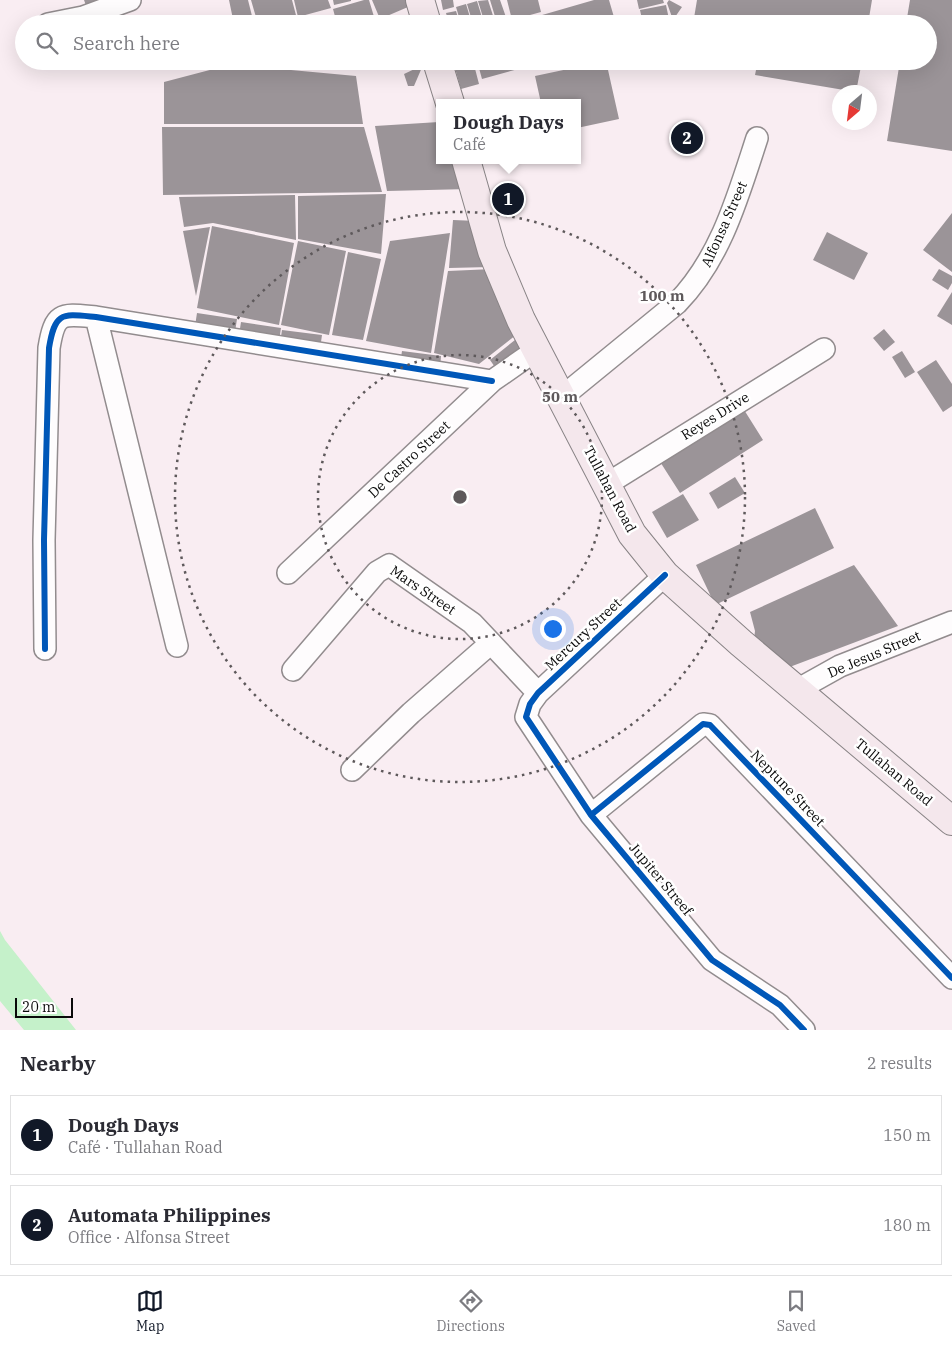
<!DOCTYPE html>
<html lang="en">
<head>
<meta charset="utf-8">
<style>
  body { margin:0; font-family:"IBM Plex Serif",serif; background:#f2f2f3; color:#2b2b33 }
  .compass { position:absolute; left:832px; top:85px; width:45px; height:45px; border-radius:50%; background:#fff; box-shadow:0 5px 20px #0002; rotate:208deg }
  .scale { position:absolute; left:15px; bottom:12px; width:58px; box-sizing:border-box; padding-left:5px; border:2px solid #0a0a0a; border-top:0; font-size:14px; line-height:18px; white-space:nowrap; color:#0a0a0a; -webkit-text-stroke:4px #fff; paint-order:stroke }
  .you { position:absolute; left:552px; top:628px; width:18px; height:18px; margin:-12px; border:4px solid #fff; border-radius:50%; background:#1a73e8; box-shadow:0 0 0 8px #1a73e833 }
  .badge { display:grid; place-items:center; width:32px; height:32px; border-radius:50%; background:#111827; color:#fff; font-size:16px; font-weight:700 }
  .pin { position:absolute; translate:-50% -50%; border:2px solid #fff; box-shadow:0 1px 5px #0006 }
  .popup { position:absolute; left:436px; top:99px; width:145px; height:65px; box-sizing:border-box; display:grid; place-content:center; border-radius:0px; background:#fff; filter:drop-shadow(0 1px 4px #0005); font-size:16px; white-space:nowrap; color:#7c7c81 }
  .popup b { font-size:19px; color:#2b2b33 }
  .popup::after { content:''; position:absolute; left:50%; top:100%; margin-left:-10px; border:10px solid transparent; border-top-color:#fff }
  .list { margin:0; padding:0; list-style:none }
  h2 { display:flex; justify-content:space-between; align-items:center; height:65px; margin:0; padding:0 20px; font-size:21px }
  h2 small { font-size:16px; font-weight:400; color:#7c7c81 }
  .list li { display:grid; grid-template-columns:32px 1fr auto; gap:15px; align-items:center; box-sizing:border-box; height:80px; margin:0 10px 10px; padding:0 10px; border:1px solid #e1e1e2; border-radius:0px }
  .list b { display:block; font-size:19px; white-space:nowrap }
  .list p { margin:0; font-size:16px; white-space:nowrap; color:#7c7c81 }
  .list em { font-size:16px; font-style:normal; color:#7c7c81 }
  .icon { flex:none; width:28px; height:28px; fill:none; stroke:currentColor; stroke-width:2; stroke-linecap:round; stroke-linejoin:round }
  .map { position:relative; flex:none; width:952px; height:1030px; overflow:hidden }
  .search { position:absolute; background:#fff; box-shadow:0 5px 20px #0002; left:15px; right:15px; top:15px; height:55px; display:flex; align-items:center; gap:12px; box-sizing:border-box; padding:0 18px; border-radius:28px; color:#7c7c81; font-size:19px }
  .sheet { height:245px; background:#fff }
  nav { display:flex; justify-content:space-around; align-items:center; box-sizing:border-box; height:70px; border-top:1px solid #e1e1e2; background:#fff; font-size:14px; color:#7c7c81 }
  nav a { display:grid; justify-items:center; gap:2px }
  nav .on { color:#111827 }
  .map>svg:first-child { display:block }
</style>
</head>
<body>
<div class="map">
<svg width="952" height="1030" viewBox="0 0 952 1030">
  <rect width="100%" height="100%" fill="#f9edf2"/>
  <path fill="#c5f1ca" d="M0 931 5 940 76 1030H24L0 1001Z"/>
  <path fill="#9b9498" d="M84 0H104L88 11Z
    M229 0H248L254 24H234Z
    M251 0H292L297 19 280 24H258Z
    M294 0H328L331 8 298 17Z
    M333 0H351V1L334 5Z
    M364 0H369L375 20 364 24H337L333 9Z
    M372 0H405L408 7 380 19Z
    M441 0H453L454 7 443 10Z
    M488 0 495 22 485 24 478 1Z
    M490 0H500L507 20 497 23Z
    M507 0H538L541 12 512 20Z
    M594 0H609L616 24H511Z
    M637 0H663L664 3 639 9Z
    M669 0 682 7 673 20 667 3Z
    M697 0H872L868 24H693Z
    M910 0H952V151L887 141 900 61H928V24H906Z
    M477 1 484 24H473L467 4Z
    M466 4 472 24H461L456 7Z
    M666 5 670 24H643L640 10Z
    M456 11 460 24H449L446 13Z
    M244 61H290L291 70 356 76 363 124H164V82Z
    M453 61H473L479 84 461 89Z
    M477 61H544V62L482 79Z
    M606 61 619 119 577 128V103H541L535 76Z
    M739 61H862L856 92 755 75 756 70 738 67Z
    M423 65 414 86H408L404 74Z
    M439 122V160H464L469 189 387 191 375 126Z
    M162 127H364L382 192 163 195Z
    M386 194 381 254 298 239V196Z
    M295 195 296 240 213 223 184 227 179 197Z
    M952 213V272L923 250Z
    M453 220 477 221 490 267 449 268Z
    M212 226 294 243 279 325 197 308Z
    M210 227 196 296 183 231Z
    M827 232 868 253 854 280 813 260Z
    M450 233 431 353 366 341 390 241Z
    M298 241 346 251 329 335 281 325Z
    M348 252 381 259 363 340 332 335Z
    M493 269 516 335 479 364 434 353 448 271Z
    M939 269 952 276V283L948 290 932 280Z
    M952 292V325L937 316Z
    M197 313 237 319 235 332 195 326Z
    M241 322 281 328 279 341 239 335Z
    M884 329 895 342 884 351 873 338Z
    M282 330 322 335 320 349 280 343Z
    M520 336 527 347 497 370 490 360Z
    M402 351 441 356 440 369 400 364Z
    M902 351 915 372 905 378 892 357Z
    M936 360 952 384V406L943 412 917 372Z
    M741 405 763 440 680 493 657 457Z
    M735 477 745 493 718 509 709 493Z
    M683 494 699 520 667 538 652 512Z
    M815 508 834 548 715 605 696 565Z
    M854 565 898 626 787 668 754 639 755 631 750 612Z"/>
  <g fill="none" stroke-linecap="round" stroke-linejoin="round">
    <g stroke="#928c8e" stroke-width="24">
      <path id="minor" d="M48 24 83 17 130 0
        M96 317 177 646
        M562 397 677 303C721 258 738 196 757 138
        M607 484 824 349
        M288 573 492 381 535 351
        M665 575 538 693 530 704 526 717 591 815 712 960 780 1005 804 1030
        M45 649 44 540 49 348C55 311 62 314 96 317L492 381
        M293 670 377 572 389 565 472 623 538 693
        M797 690 840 666 952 622
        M352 770 411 713 491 643
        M591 815 703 724 710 725 952 978"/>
    </g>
    <g stroke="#888385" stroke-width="30">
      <path id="secondary" d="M420 0 427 24
        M437 61 450 103
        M466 160 492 251 521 320 632 534 665 575 741 643 952 821"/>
    </g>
    <use href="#minor" stroke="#fefcfd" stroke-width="21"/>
    <use href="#secondary" stroke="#f4e7ec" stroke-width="28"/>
    <g stroke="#fff" stroke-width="9">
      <path id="cycleway" d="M665 575 538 693 530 704 526 717 591 815 712 960 780 1005 804 1030
        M45 649 44 540 49 348C55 311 62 314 96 317L492 381
        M591 815 703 724 710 725 952 978"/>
    </g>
    <use href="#cycleway" stroke="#0057b8" stroke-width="6"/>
  </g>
  <g fill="none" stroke="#5e595b" stroke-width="2.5" stroke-dasharray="2.5 5">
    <circle cx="460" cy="497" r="142"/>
    <circle cx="460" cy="497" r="285"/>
  </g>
  <g text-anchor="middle" stroke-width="5" stroke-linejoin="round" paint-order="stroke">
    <g font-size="14" fill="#0a0a0a" stroke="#fff">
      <text transform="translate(724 224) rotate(-66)" y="5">Alfonsa Street</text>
      <text transform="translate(715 416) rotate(-32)" y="5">Reyes Drive</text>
      <text transform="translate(409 459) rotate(-43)" y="5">De Castro Street</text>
      <text transform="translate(610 489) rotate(62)" y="5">Tullahan Road</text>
      <text transform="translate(423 590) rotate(34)" y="5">Mars Street</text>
      <text transform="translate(583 634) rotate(-43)" y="5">Mercury Street</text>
      <text transform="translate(874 654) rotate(-23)" y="5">De Jesus Street</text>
      <text transform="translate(894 772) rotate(40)" y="5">Tullahan Road</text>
      <text transform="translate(788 788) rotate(46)" y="5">Neptune Street</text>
      <text transform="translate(661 879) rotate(50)" y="5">Jupiter Streef</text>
    </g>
  </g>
  <circle cx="460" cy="497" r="8" fill="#5e595b" stroke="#fff" stroke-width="2.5"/>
  <g font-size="15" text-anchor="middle" font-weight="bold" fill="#5e595b" stroke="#fff" stroke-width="5" stroke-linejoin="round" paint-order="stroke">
    <text x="662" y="301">100 m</text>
    <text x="560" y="402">50 m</text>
  </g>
</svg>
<svg class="compass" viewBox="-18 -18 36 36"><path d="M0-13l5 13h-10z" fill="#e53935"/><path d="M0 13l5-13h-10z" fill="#7c7c81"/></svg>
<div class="scale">20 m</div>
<div class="you"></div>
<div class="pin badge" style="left:508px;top:199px">1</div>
<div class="popup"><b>Dough Days</b>Café</div>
<div class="pin badge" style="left:687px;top:138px">2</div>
<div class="search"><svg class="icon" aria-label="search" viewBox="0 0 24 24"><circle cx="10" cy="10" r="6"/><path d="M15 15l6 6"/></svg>Search here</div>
</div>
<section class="sheet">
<h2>Nearby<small>2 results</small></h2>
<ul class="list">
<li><span class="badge">1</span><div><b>Dough Days</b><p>Café · Tullahan Road</p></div><em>150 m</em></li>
<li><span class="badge">2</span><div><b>Automata Philippines</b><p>Office · Alfonsa Street</p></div><em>180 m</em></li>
</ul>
</section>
<nav>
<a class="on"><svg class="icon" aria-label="map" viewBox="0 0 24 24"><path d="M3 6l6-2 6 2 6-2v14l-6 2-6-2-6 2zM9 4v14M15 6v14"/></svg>Map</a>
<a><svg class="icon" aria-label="directions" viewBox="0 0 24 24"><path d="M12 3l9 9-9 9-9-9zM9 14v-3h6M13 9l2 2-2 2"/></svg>Directions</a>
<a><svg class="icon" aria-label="saved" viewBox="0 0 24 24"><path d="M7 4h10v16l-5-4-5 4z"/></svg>Saved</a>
</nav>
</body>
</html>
